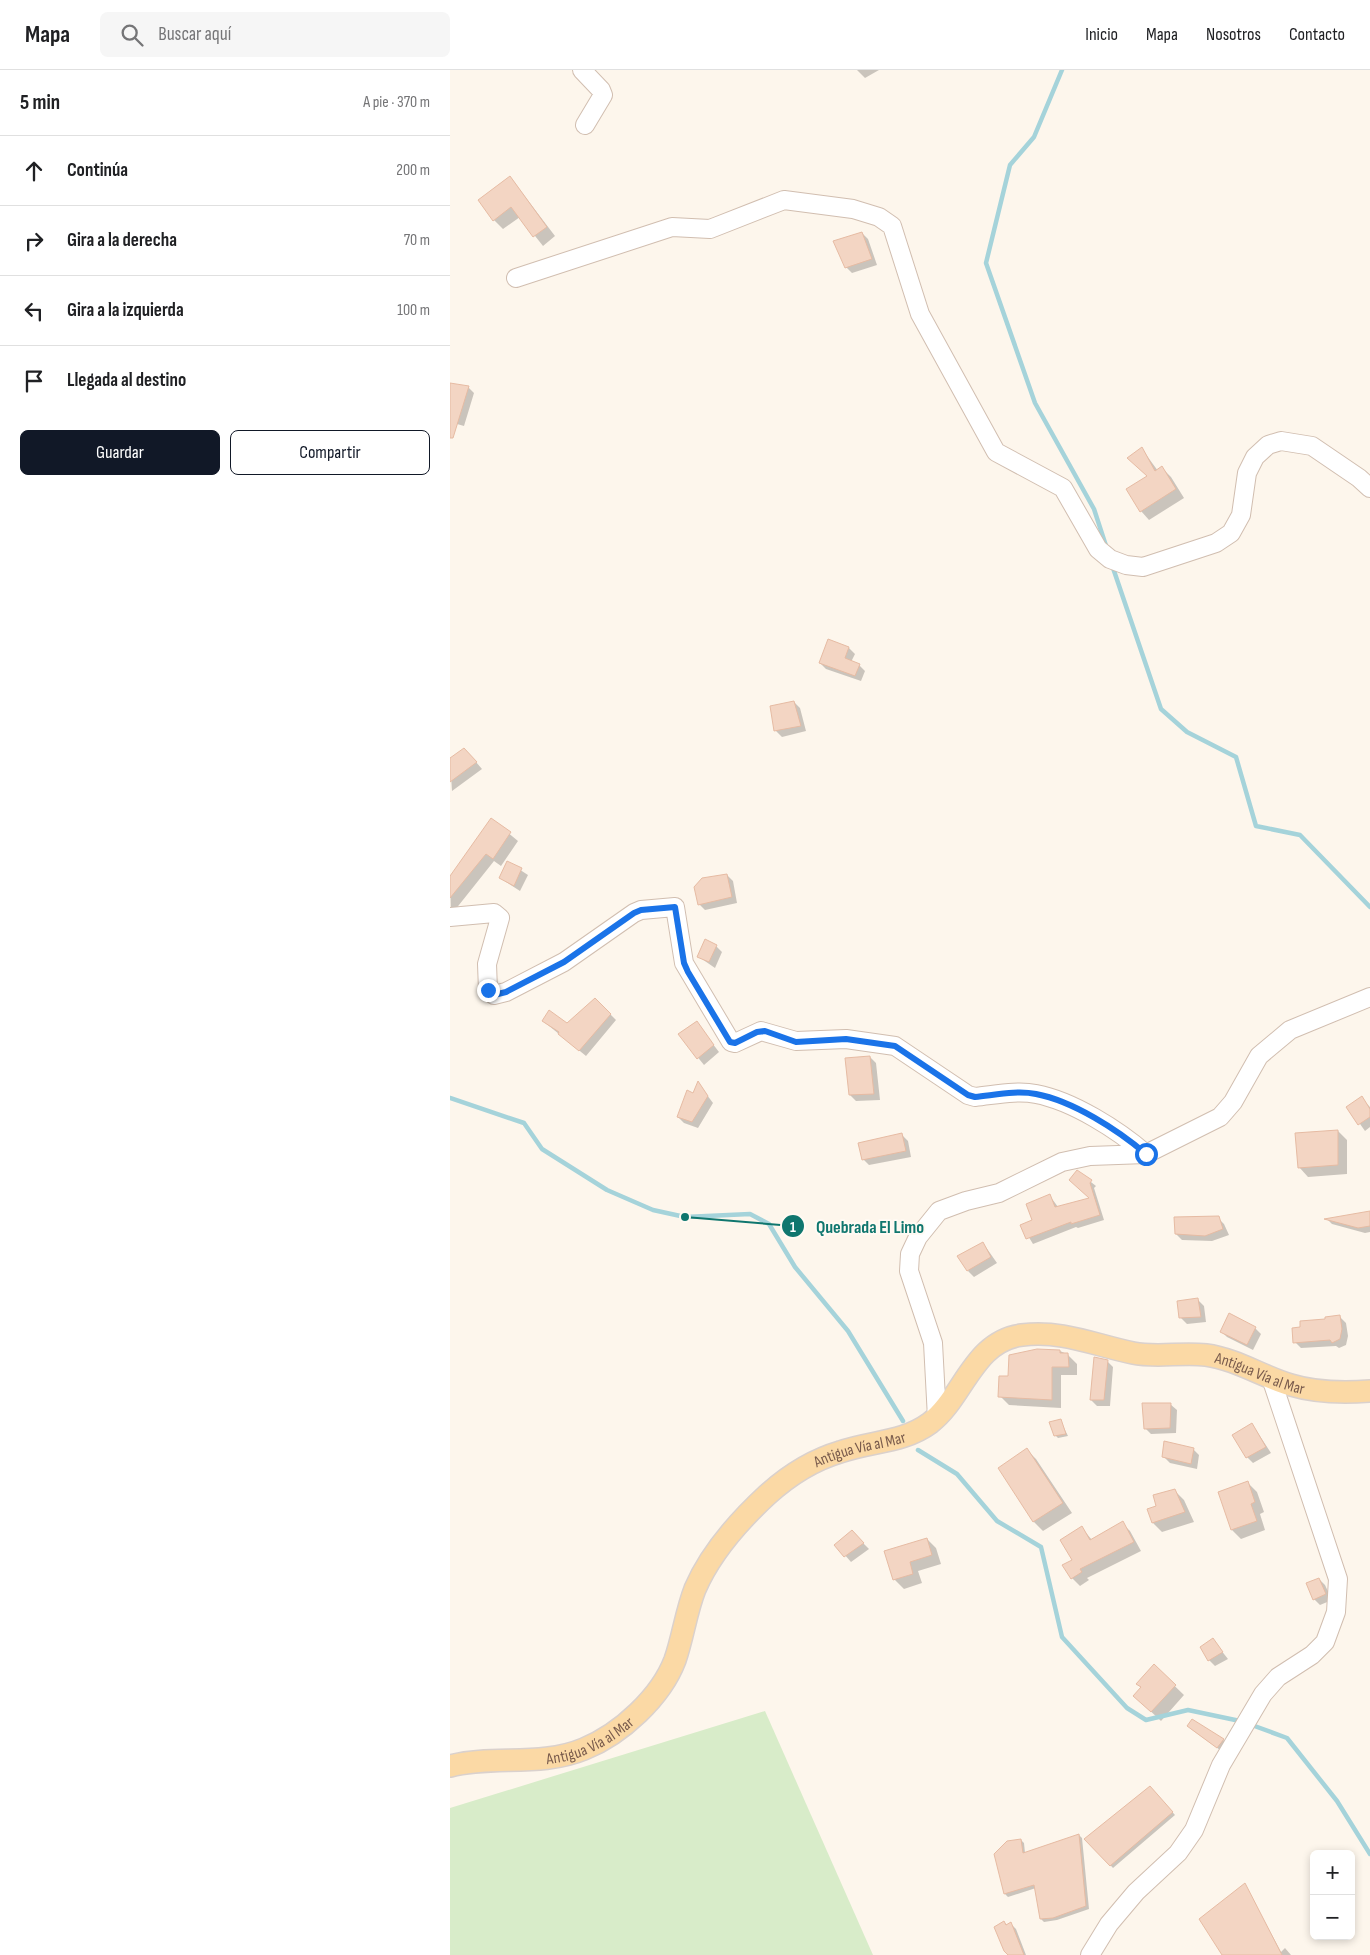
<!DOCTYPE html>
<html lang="es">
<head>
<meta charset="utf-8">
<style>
  body { margin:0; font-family:"Sofia Sans Condensed",sans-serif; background:#f6f6f6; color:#202124 }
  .controls { position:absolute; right:15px; bottom:15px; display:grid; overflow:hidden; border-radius:8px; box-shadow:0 2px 8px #0003 }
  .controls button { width:45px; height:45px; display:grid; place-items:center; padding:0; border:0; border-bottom:1px solid #e0e0e0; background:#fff; color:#202124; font:25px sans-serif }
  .stop { position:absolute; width:15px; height:15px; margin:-11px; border:4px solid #1a73e8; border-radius:50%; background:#fff }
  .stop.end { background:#1a73e8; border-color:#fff; box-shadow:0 1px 5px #0008 }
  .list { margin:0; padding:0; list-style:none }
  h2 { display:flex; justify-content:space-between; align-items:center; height:65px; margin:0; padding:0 20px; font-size:21px }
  h2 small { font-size:16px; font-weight:400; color:#757577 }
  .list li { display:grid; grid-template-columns:32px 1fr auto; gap:15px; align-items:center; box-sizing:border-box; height:70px; padding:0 20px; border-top:1px solid #e0e0e0 }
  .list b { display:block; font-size:19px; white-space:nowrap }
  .list em { font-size:16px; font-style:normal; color:#757577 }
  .actions { display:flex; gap:10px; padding:15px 20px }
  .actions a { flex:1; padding:11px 0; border:1px solid #111827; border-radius:8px; text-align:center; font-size:18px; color:#111827 }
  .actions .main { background:#111827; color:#fff }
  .icon { flex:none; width:28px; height:28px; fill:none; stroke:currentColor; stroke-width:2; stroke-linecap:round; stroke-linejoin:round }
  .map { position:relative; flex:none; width:920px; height:1885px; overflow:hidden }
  header { display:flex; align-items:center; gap:30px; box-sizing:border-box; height:70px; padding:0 25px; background:#fff; border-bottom:1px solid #e0e0e0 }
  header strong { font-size:24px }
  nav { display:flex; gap:28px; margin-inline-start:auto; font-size:18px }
  .search { width:350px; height:45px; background:#f6f6f6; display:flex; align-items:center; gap:12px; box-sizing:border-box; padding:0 18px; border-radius:8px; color:#757577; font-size:19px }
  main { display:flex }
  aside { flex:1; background:#fff }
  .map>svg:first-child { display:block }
</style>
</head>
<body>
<header>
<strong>Mapa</strong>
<div class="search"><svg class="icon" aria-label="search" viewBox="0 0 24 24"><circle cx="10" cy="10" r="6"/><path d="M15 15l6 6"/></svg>Buscar aquí</div>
<nav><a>Inicio</a><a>Mapa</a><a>Nosotros</a><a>Contacto</a></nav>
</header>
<main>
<aside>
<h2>5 min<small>A pie · 370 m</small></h2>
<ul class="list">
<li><svg class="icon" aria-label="ahead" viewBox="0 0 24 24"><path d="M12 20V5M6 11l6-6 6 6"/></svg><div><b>Continúa</b></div><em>200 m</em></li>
<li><svg class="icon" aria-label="right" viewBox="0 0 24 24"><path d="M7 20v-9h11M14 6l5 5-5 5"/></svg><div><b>Gira a la derecha</b></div><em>70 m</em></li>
<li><svg class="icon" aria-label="left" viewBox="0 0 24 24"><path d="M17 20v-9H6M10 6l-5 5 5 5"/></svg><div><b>Gira a la izquierda</b></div><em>100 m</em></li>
<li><svg class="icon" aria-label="arrive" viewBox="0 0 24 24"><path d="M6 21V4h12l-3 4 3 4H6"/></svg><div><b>Llegada al destino</b></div></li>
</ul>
<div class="actions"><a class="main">Guardar</a><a>Compartir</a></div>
</aside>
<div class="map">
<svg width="920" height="1885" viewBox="0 0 920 1885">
  <rect width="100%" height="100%" fill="#fdf6ec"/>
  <path fill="#d8ecc9" d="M315 1641 423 1885H0V1738Z"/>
  <path fill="#0003" d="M407 0H429L415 8Z
    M60 107 105 166 93 176 70 147 53 159 44 150Z
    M412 163 418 169 427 195 402 203 396 197Z
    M0 314 18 317 24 323 14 356 0 352Z
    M692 379 708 401 712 398 721 407 734 428 699 450 691 441 698 407Z
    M399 578 405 584 401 592 409 595 415 601 411 611 376 599 370 593Z
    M344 632 350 638 356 661 332 667 326 661Z
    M20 685 32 699 2 721 0 690Z
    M41 749 68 771 51 796 44 791 1 845 0 805 2 806Z
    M58 792 78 805 70 821 50 808Z
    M277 805 283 811 287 833 255 840 249 834Z
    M266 876 272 882 265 898 249 887Z
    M145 929 166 950 136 986 93 951 117 954Z
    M246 952 269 982 254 995 229 964Z
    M420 987 426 993 430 1030 406 1031 400 1025Z
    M248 1013 263 1033 248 1058 234 1053 228 1047 243 1025Z
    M911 1028 920 1037V1057L915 1061 898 1037Z
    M888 1061 897 1070V1104L858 1107 849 1097Z
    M452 1065 458 1071 461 1087 419 1095 413 1089Z
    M627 1101 646 1116 644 1118 654 1150 628 1158 626 1157 583 1174 572 1156 584 1151 600 1126 608 1137 641 1129Z
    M920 1143V1162L915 1163 882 1154 877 1149Z
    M768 1148 774 1154 779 1165 762 1171 732 1170 726 1164Z
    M533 1173 547 1193 524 1207 518 1201Z
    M748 1230 754 1236 756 1252 737 1254 731 1248Z
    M890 1247 896 1253 898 1266 896 1275 889 1278 886 1276 851 1278 845 1272 876 1251Z
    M805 1258 811 1264 803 1280 777 1267 771 1261Z
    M610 1281 617 1284 627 1294V1305H611V1338L559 1335 550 1326 559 1307Z
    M657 1291 663 1297 660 1336H647L641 1330Z
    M720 1334 727 1340 726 1363 701 1364 695 1358Z
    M610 1350 618 1366 608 1368 606 1366Z
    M802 1354 821 1383 803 1393 797 1387Z
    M743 1379 749 1385 747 1399 720 1393 714 1387Z
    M577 1380 586 1389 622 1443 593 1461 584 1452 549 1398Z
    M797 1412 807 1422 814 1442 810 1444 815 1460 791 1469 782 1460 769 1422Z
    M725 1421 734 1430 744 1452 712 1462 703 1453 708 1437Z
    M672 1453 680 1461 691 1481 637 1508 639 1510 630 1516 622 1508 624 1490 632 1458 642 1470Z
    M402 1462 419 1479 401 1492 386 1475Z
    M477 1469 486 1478 491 1494 468 1501 472 1513 454 1519 445 1510 436 1482Z
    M869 1509 875 1515 882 1530 870 1535 864 1529Z
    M763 1570 778 1589 765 1596 759 1590Z
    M704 1596 734 1625 711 1651 694 1635 692 1618 687 1614Z
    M741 1659 773 1670 776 1672 770 1680Z
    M700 1717 725 1745 663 1798 636 1769Z
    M629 1765 632 1768 639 1839 607 1850 594 1852 591 1849 586 1818 558 1827 555 1824 571 1770 574 1773 575 1783Z
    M795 1815 831 1882 835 1878 841 1885H773Z
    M554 1852 557 1855 561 1854 566 1859 576 1885H559Z"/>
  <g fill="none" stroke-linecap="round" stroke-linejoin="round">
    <path stroke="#a5d3da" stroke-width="4.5" d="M612 0 584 67 560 95 536 193 585 333 644 439 657 479
      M662 495 711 639 737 662 786 687 806 756 850 765 920 837
      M0 1028 74 1053 92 1079 157 1120 203 1140 235 1147 300 1144 319 1154 345 1197 398 1261 453 1351
      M468 1380 507 1404 547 1451 591 1477 612 1567 677 1638 696 1650 738 1640 790 1651
      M799 1654 837 1668 887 1731 920 1784"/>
  </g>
  <path fill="#f3d5c3" stroke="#e6bba3" d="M60 106 97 157 83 167 61 137 43 151 28 130Z
    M412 162 422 189 395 198 383 171Z
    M0 313 19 316 3 368H0Z
    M692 377 705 401 712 396 726 419 690 442 676 419 697 406 677 388Z
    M378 569 399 577 395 588 410 594 405 606 369 593Z
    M344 631 351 656 324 661 320 636Z
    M14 678 27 692 0 712V688Z
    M41 748 61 762 43 789 36 784 0 828V806Z
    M57 791 72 798 64 816 49 808Z
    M277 804 282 827 248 835 244 817 252 808Z
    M255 869 267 875 259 892 247 887Z
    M145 928 161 944 129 981 108 964 109 962 92 951 99 940 117 953Z
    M247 951 264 975 247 989 228 964Z
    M420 986 424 1024 399 1025 395 988Z
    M248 1011 258 1026 242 1052 227 1047 237 1020 243 1023Z
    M912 1026 920 1039V1047L908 1055 896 1037Z
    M888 1060V1095L848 1098 845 1063Z
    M452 1063 456 1081 412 1090 408 1073Z
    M627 1100 642 1110 640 1113 650 1145 621 1154V1152L576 1169 570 1155 582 1150 576 1134 600 1124 605 1137 639 1128 619 1110Z
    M920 1141V1156L908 1158 874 1149Z
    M769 1146 773 1159 755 1166 725 1164 724 1147Z
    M533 1172 541 1187 517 1201 507 1186Z
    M748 1228 751 1247 729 1248 727 1231Z
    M779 1243 806 1257 797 1275 770 1262Z
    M890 1245 892 1259 890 1269 882 1273 880 1270 843 1273 842 1258 850 1257V1251L875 1249V1247Z
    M587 1279 610 1280V1283H618L619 1297H602V1330L548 1327 549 1306H558L559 1285Z
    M644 1287 658 1290 654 1330H640Z
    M692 1333H721L720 1358 694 1359Z
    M611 1349 616 1364 604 1366 599 1352Z
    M802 1353 816 1377 796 1388 782 1365Z
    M714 1371 744 1378 741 1394 712 1387Z
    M577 1378 613 1433 583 1452 548 1398Z
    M798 1411 805 1432 801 1434 807 1451 781 1460 768 1422Z
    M725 1419 735 1442 702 1453 697 1439 706 1436 703 1425Z
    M673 1451 684 1472 630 1499 632 1502 621 1509 612 1495 622 1490 610 1470 632 1456 640 1470Z
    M402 1460 414 1473 394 1487 384 1475Z
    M477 1468 482 1485 460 1492 463 1504 443 1510 434 1481Z
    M869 1508 876 1524 863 1530 856 1513Z
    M763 1568 773 1582 758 1591 750 1577Z
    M704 1594 726 1615 701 1642 683 1626 691 1617 686 1614Z
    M742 1649 774 1669 767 1678 737 1656Z
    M700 1716 723 1742 660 1796 634 1769Z
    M629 1764 636 1836 603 1848 590 1849 584 1815 554 1824 544 1784 557 1771 571 1769 573 1783Z
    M795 1813 832 1885H772L749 1849Z
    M554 1851 556 1855 561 1852 574 1885H558L554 1881 544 1857Z"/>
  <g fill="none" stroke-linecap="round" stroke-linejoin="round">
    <g stroke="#d1beb0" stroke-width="20">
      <path id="minor" d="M132 0 151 20 153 25 135 55
        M66 208 222 157 260 159 334 130 403 139 429 147 442 156 470 244 546 382 613 418 648 479 660 489 676 495 693 497 766 473 781 463 791 445 797 403 805 387 818 375 831 371 862 376 909 408 920 418
        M0 847 44 843 50 848 37 894 38 920 44 925 56 922 114 892 184 843 191 840 225 837 234 893 281 972 285 973 311 961 346 971 396 969 445 976 518 1025 525 1027C545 1025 567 1020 586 1024 623 1031 668 1060 696 1084
        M487 1348 483 1273 459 1201 460 1184 468 1167 489 1141 516 1131 549 1123 612 1092 640 1086 696 1084 770 1047 783 1032 809 986 840 960 920 927
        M640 1885 659 1854 686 1822 728 1783 744 1760 771 1695 813 1624 828 1607 862 1585 875 1572 886 1542 888 1509 821 1308"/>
    </g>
    <g stroke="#dad1cd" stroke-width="24">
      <g id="major">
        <path id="s1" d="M0 1696C44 1685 91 1697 134 1679 171 1664 211 1627 225 1590 233 1567 236 1542 245 1519 260 1484 290 1450 317 1425 338 1406 363 1390 390 1382 421 1371 453 1373 480 1353 514 1327 523 1271 572 1265 613 1260 644 1275 683 1283 707 1288 731 1282 756 1285 786 1289 813 1307 841 1315 867 1323 893 1323 920 1321"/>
      </g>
    </g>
    <use href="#minor" stroke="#fff" stroke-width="18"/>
    <use href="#major" stroke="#fbd9a5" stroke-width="21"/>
  </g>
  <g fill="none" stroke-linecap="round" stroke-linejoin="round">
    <path stroke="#1a73e8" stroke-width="6" d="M38 920 44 925 56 922 114 892 184 843 191 840 225 837 234 893 238 902 280 972 285 973 307 962 315 961 346 972 396 969 445 976 518 1025 525 1027C545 1025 567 1020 586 1024 623 1031 668 1060 696 1084"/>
  </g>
  <g text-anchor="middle" stroke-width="4" stroke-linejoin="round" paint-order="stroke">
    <g font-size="16" fill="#7a5c4d" stroke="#fffaf3">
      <text dy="6" stroke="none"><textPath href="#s1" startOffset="1014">Antigua Vía al Mar</textPath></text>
      <text dy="6" stroke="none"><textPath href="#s1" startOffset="564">Antigua Vía al Mar</textPath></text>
      <text dy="6" stroke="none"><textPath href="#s1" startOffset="144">Antigua Vía al Mar</textPath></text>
    </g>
  </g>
  <path fill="none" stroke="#0f766e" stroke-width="2" d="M235 1147L343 1156"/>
  <g fill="#0f766e" stroke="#fffaf3" stroke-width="2">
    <circle cx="235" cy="1147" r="5"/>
    <circle cx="343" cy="1156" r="12"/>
  </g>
  <g font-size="15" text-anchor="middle" font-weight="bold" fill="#fff">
    <text x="343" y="1162">1</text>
  </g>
  <g font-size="18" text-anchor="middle" font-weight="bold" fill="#0f766e" stroke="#fffaf3" stroke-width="4" stroke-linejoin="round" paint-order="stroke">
    <text x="420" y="1163">Quebrada El Limo</text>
  </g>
</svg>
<div class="controls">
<button>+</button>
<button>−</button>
</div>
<div class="stop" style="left:696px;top:1084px"></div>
<div class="stop end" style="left:38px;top:920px"></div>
</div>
</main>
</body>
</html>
